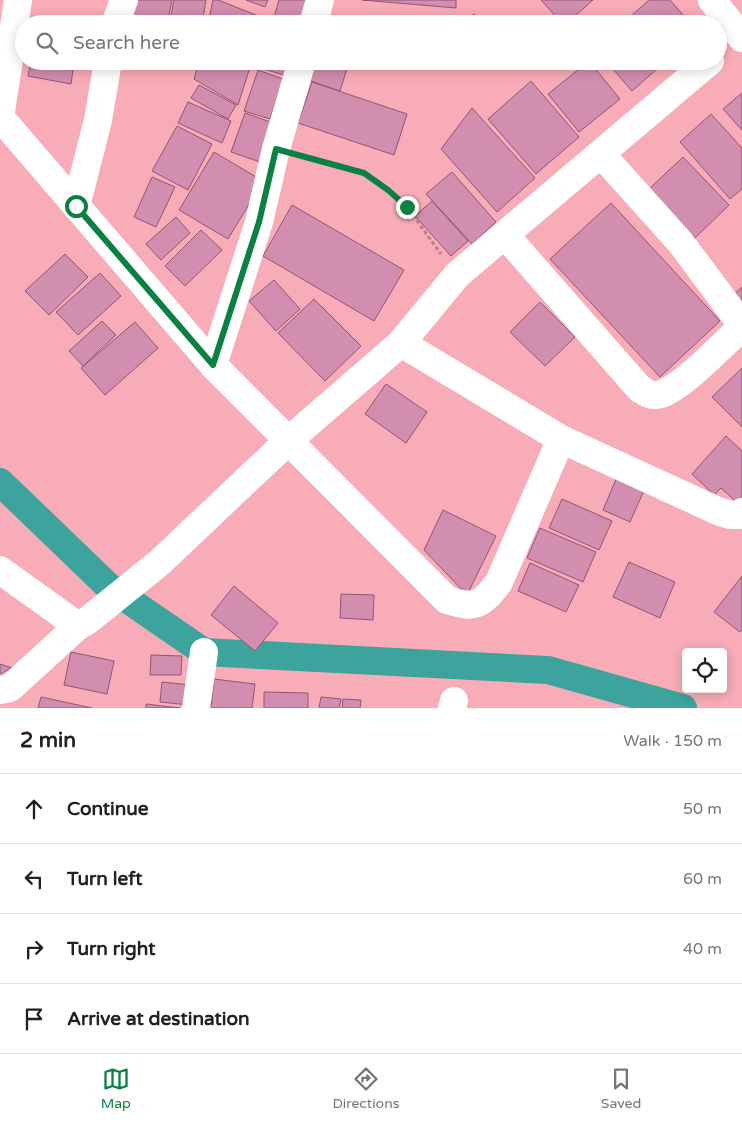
<!DOCTYPE html>
<html lang="en">
<head>
<meta charset="utf-8">
<style>
  body { margin:0; font-family:"Varela Round",sans-serif; background:#f6f6f6; color:#202124 }
  .controls { position:absolute; right:15px; bottom:15px; display:grid; overflow:hidden; border-radius:5px; box-shadow:0 2px 12px #0003 }
  .controls button { width:45px; height:45px; display:grid; place-items:center; padding:0; border:0; border-bottom:1px solid #e0e0e0; background:#fff; color:#202124; font:25px sans-serif }
  .stop { position:absolute; width:15px; height:15px; margin:-11px; border:4px solid #0b8043; border-radius:50%; background:#fff }
  .stop.end { background:#0b8043; border-color:#fff; box-shadow:0 1px 5px #0008 }
  .list { margin:0; padding:0; list-style:none }
  h2 { display:flex; justify-content:space-between; align-items:center; height:65px; margin:0; padding:0 20px; font-size:21px }
  h2 small { font-size:16px; font-weight:400; color:#757577 }
  .list li { display:grid; grid-template-columns:32px 1fr auto; gap:15px; align-items:center; box-sizing:border-box; height:70px; padding:0 20px; border-top:1px solid #e0e0e0 }
  .list b { display:block; font-size:19px; white-space:nowrap }
  .list em { font-size:16px; font-style:normal; color:#757577 }
  .icon { flex:none; width:28px; height:28px; fill:none; stroke:currentColor; stroke-width:2; stroke-linecap:round; stroke-linejoin:round }
  .map { position:relative; flex:none; width:742px; height:708px; overflow:hidden }
  .search { position:absolute; background:#fff; box-shadow:0 2px 12px #0003; left:15px; right:15px; top:15px; height:55px; display:flex; align-items:center; gap:12px; box-sizing:border-box; padding:0 18px; border-radius:28px; color:#757577; font-size:19px }
  .sheet { height:345px; background:#fff }
  nav { display:flex; justify-content:space-around; align-items:center; box-sizing:border-box; height:70px; border-top:1px solid #e0e0e0; background:#fff; font-size:14px; color:#757577 }
  nav a { display:grid; justify-items:center; gap:2px }
  nav .on { color:#0b8043 }
  .map>svg:first-child { display:block }
</style>
</head>
<body>
<div class="map">
<svg width="742" height="708" viewBox="0 0 742 708">
  <rect width="100%" height="100%" fill="#f8acb7"/>
  <g fill="none" stroke-linecap="round" stroke-linejoin="round">
    <path stroke="#3ca39d" stroke-width="28" d="M0 482 108 586 204 652 548 670 683 708"/>
  </g>
  <path fill="#d18eae" stroke="#925573" d="M129 0H172L167 24H124Z
    M174 0H206L202 24H184L170 21Z
    M213 0H218L266 19 265 24H208Z
    M246 0H268L265 7Z
    M279 0H317L310 24H272Z
    M362 0H456V8Z
    M541 0H593L566 24H563Z
    M649 0H670L691 24H622Z
    M474 14 482 24H461Z
    M199 61H252L238 105 194 79Z
    M263 61H295L290 77 261 68Z
    M314 61 349 62 340 91 308 80Z
    M482 61H495L487 68Z
    M529 61H542L534 68Z
    M589 61 620 99 579 132 548 94Z
    M606 61H666L632 91Z
    M31 62 73 70 71 84 28 76Z
    M258 70 283 79 270 119 244 111Z
    M531 81 579 137 536 174 488 119Z
    M312 82 407 114 394 155 298 123Z
    M199 85 236 105 228 119 191 98Z
    M742 93V130L723 109Z
    M188 102 231 121 222 143 178 123Z
    M472 108 535 178 497 212 441 149Z
    M245 113 276 124 263 163 231 152Z
    M711 114 742 148V189L730 199 680 142Z
    M177 126 212 144 188 190 152 171Z
    M214 152 263 181 228 239 179 210Z
    M683 157 729 205 695 238 648 190Z
    M452 172 496 222 472 244 426 194Z
    M152 177 175 187 156 227 134 217Z
    M432 201 468 241 451 256 415 216Z
    M611 203 720 321 660 377 550 259Z
    M292 205 404 270 374 321 263 256Z
    M176 217 190 233 161 260 146 244Z
    M201 230 222 250 185 286 165 266Z
    M65 254 88 277 49 315 25 291Z
    M100 273 121 296 78 335 56 312Z
    M274 280 300 309 276 331 249 301Z
    M742 287V311L730 298Z
    M314 299 361 346 325 381 278 333Z
    M540 302 575 337 545 366 510 332Z
    M102 321 116 335 83 366 69 351Z
    M135 322 158 348 105 395 81 368Z
    M742 368V427L712 397Z
    M386 384 427 412 406 443 365 414Z
    M726 436 742 451V505L741 506 721 488 714 495 692 474Z
    M619 472 647 484 630 522 603 510Z
    M562 499 612 521 599 550 549 528Z
    M443 510 496 536 467 595 424 550Z
    M540 528 596 552 583 582 527 558Z
    M629 562 675 582 660 618 613 597Z
    M530 563 579 585 566 612 518 591Z
    M742 576V630L740 632 714 612Z
    M234 586 278 623 255 651 211 615Z
    M341 594 374 595 373 620 340 618Z
    M71 652 114 661 107 694 64 685Z
    M151 655 182 656 181 675H150Z
    M0 664 12 668 0 674Z
    M214 679 255 684 252 708H211Z
    M162 682 191 685 189 705 160 702Z
    M264 692 308 693V708H264Z
    M41 697 92 708H38Z
    M321 697 341 699 339 708H319Z
    M343 699 361 700 360 708H342Z
    M146 704 180 708H146Z"/>
  <g fill="none" stroke-linecap="round" stroke-linejoin="round">
    <path stroke="#bc8088" stroke-width="3" stroke-dasharray="4 2.5" stroke-linecap="butt" d="M301 156 364 173 388 190 407 207 441 254"/>
    <path stroke="#fff" stroke-width="28" d="M712 0 742 38
      M115 24 124 0
      M313 24 320 0
      M0 117 213 365 447 600C475 609 481 606 499 582L561 439
      M0 118 18 0
      M601 154 681 243 742 325
      M76 206 98 120 108 61
      M505 235 639 388C646 393 652 397 661 394 683 387 723 344 742 327
      M401 343 561 439 720 512 730 515H739L742 512
      M213 365 259 222 276 149 302 61
      M0 570 78 626 87 621 159 563 288 441 401 343 457 275 710 61
      M0 690 10 688 78 626
      M196 708 204 652
      M452 708 454 701"/>
  </g>
  <g fill="none" stroke-linecap="round" stroke-linejoin="round">
    <path stroke="#0b8043" stroke-width="6" d="M76 206 213 365 259 222 276 149 364 173 388 190 407 207"/>
  </g>
</svg>
<div class="controls">
<button><svg class="icon" aria-label="locate" viewBox="0 0 24 24"><circle cx="12" cy="12" r="6"/><path d="M12 2v4M12 18v4M2 12h4M18 12h4"/></svg></button>
</div>
<div class="stop" style="left:76px;top:206px"></div>
<div class="stop end" style="left:407px;top:207px"></div>
<div class="search"><svg class="icon" aria-label="search" viewBox="0 0 24 24"><circle cx="10" cy="10" r="6"/><path d="M15 15l6 6"/></svg>Search here</div>
</div>
<section class="sheet">
<h2>2 min<small>Walk · 150 m</small></h2>
<ul class="list">
<li><svg class="icon" aria-label="ahead" viewBox="0 0 24 24"><path d="M12 20V5M6 11l6-6 6 6"/></svg><div><b>Continue</b></div><em>50 m</em></li>
<li><svg class="icon" aria-label="left" viewBox="0 0 24 24"><path d="M17 20v-9H6M10 6l-5 5 5 5"/></svg><div><b>Turn left</b></div><em>60 m</em></li>
<li><svg class="icon" aria-label="right" viewBox="0 0 24 24"><path d="M7 20v-9h11M14 6l5 5-5 5"/></svg><div><b>Turn right</b></div><em>40 m</em></li>
<li><svg class="icon" aria-label="arrive" viewBox="0 0 24 24"><path d="M6 21V4h12l-3 4 3 4H6"/></svg><div><b>Arrive at destination</b></div></li>
</ul>
</section>
<nav>
<a class="on"><svg class="icon" aria-label="map" viewBox="0 0 24 24"><path d="M3 6l6-2 6 2 6-2v14l-6 2-6-2-6 2zM9 4v14M15 6v14"/></svg>Map</a>
<a><svg class="icon" aria-label="directions" viewBox="0 0 24 24"><path d="M12 3l9 9-9 9-9-9zM9 14v-3h6M13 9l2 2-2 2"/></svg>Directions</a>
<a><svg class="icon" aria-label="saved" viewBox="0 0 24 24"><path d="M7 4h10v16l-5-4-5 4z"/></svg>Saved</a>
</nav>
</body>
</html>
